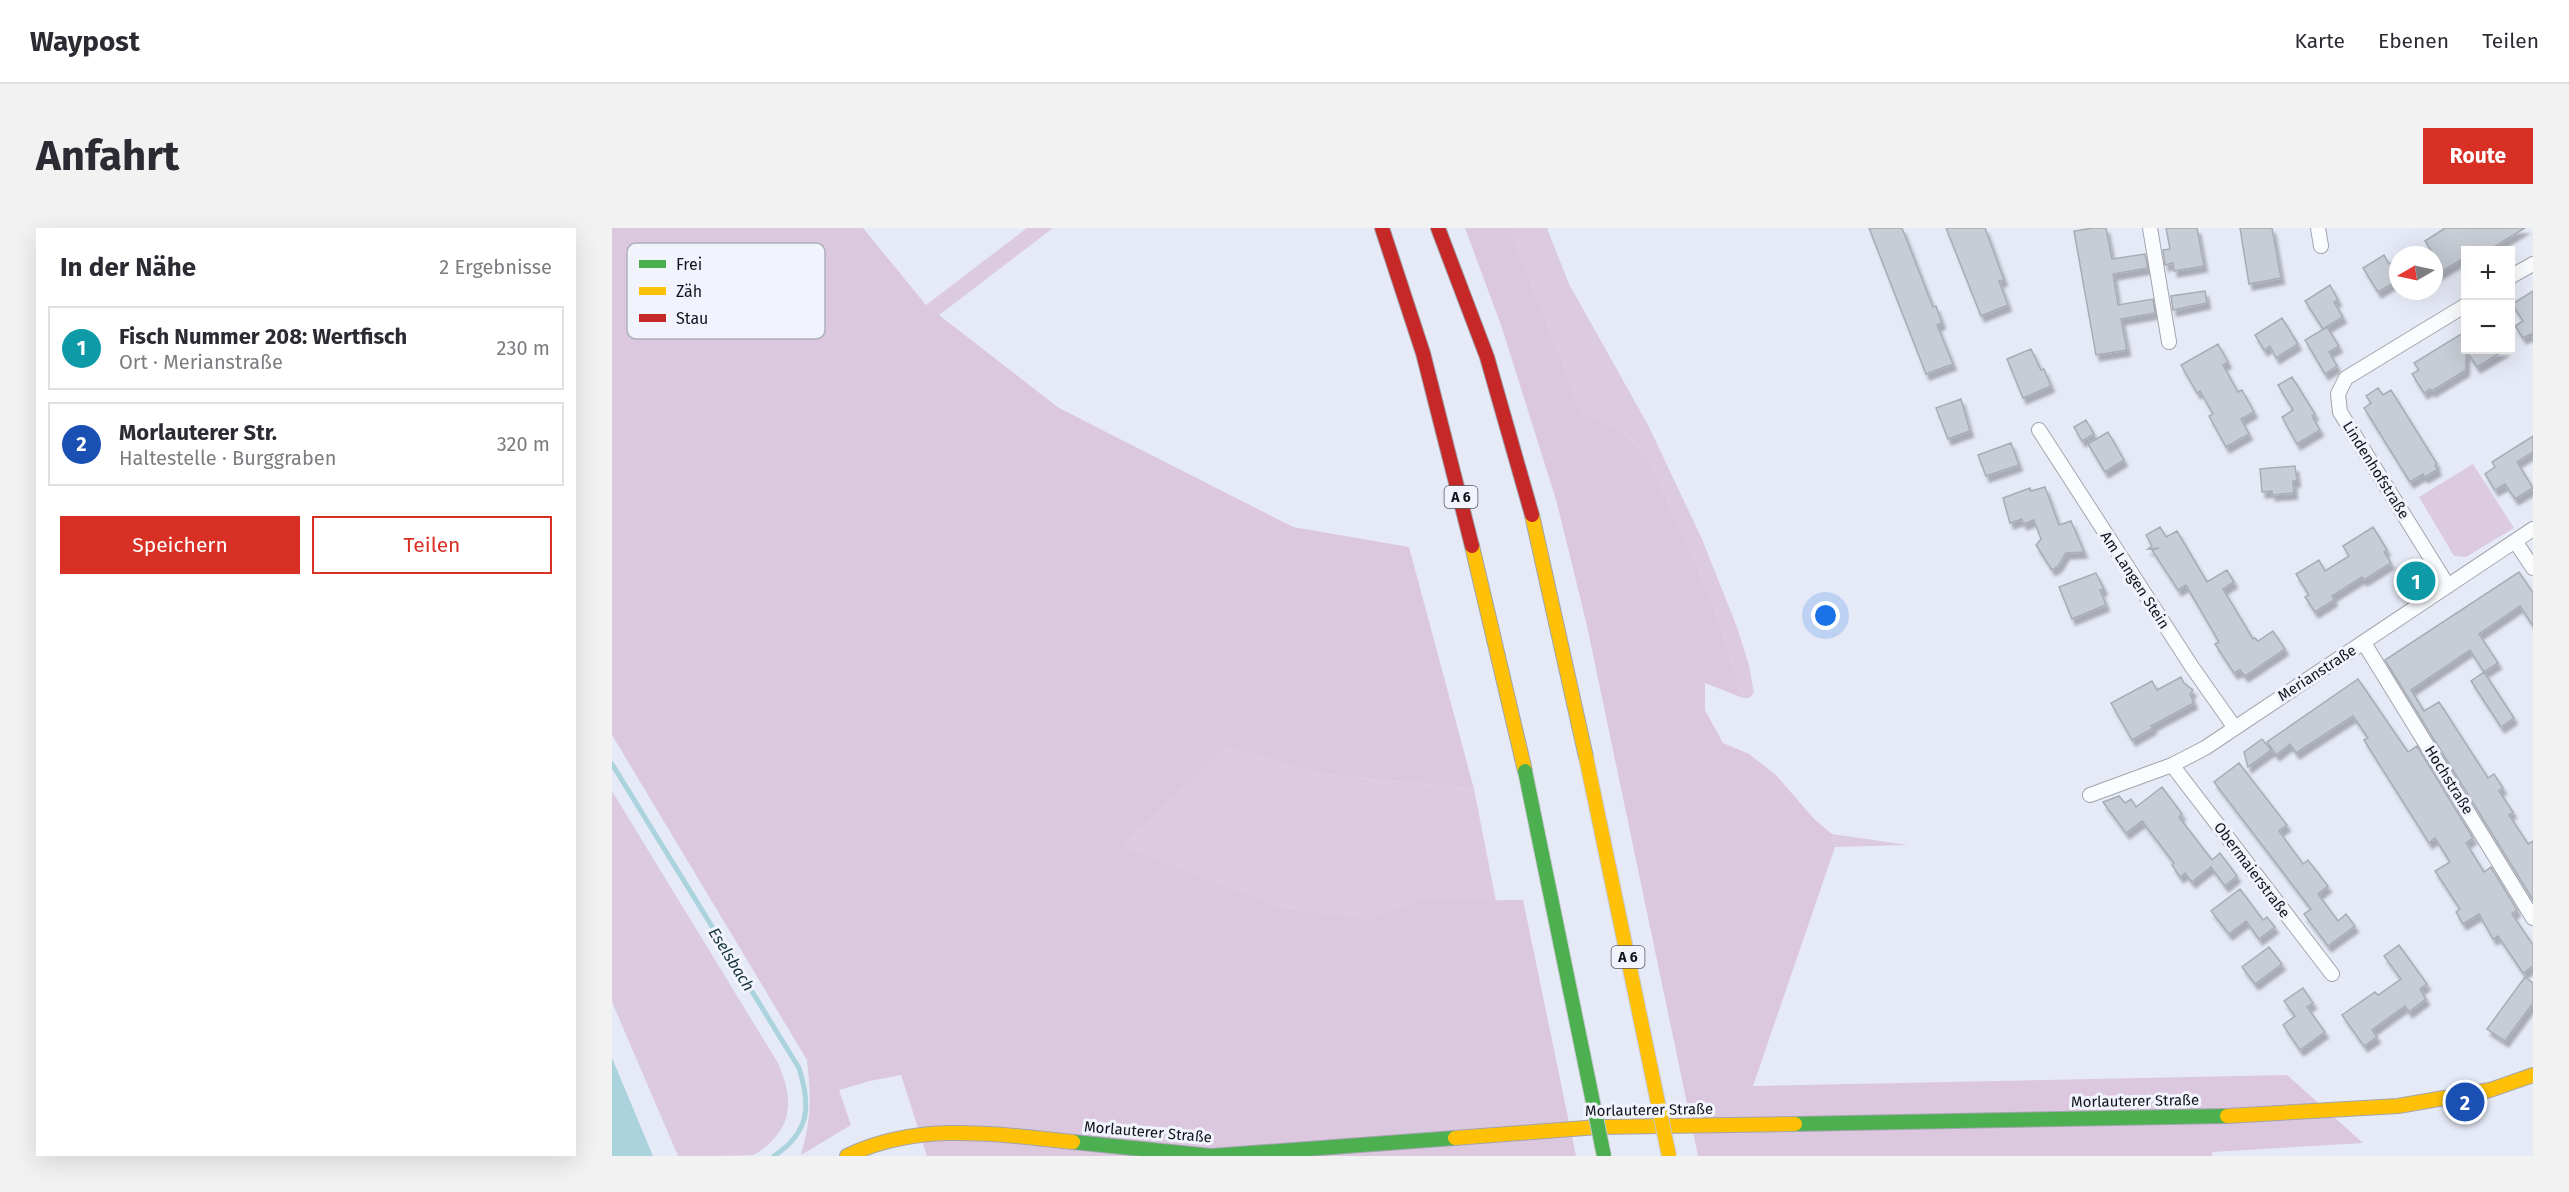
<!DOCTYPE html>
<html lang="de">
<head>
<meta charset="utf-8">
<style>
  body { margin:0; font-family:"Fira Sans",sans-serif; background:#f2f2f3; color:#2b2b33 }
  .controls { position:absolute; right:18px; top:18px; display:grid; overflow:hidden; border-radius:0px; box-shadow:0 6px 24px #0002 }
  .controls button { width:54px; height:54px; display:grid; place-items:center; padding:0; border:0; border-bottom:2px solid #e1e1e2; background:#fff; color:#2b2b33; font:30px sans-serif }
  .compass { position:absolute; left:1777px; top:18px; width:54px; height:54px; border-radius:50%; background:#fff; box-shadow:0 6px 24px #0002; rotate:261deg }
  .you { position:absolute; left:1214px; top:388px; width:21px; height:21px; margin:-15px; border:4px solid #fff; border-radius:50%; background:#1a73e8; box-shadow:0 0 0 9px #1a73e833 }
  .badge { display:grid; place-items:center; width:39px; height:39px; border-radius:50%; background:#d93025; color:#fff; font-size:20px; font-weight:700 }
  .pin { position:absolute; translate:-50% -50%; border:3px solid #fff; box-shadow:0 2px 6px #0006 }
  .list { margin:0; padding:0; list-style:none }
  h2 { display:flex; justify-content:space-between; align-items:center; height:78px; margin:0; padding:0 24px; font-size:26px }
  h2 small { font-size:20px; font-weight:400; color:#7c7c81 }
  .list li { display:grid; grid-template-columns:39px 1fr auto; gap:18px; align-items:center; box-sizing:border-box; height:84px; margin:0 12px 12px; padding:0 12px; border:2px solid #e1e1e2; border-radius:0px }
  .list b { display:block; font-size:22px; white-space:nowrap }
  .list p { margin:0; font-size:20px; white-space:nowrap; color:#7c7c81 }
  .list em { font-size:20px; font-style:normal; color:#7c7c81 }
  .actions { display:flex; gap:12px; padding:18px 24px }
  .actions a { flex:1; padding:14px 0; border:2px solid #d93025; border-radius:0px; text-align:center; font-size:21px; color:#d93025 }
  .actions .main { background:#d93025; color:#fff }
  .map { position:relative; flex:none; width:1921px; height:928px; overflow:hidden; border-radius:0px }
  header { display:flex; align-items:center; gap:36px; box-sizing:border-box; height:84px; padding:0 30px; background:#fff; border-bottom:2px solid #e1e1e2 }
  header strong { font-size:28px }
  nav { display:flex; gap:33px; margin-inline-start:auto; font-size:21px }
  .intro { display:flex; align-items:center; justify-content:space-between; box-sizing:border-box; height:144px; padding:0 36px }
  h1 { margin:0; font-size:42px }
  .button { padding:15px 27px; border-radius:0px; background:#d93025; color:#fff; font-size:21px; font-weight:700 }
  main { display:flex; gap:36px; padding:0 36px }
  aside { flex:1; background:#fff; border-radius:0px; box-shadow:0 6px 24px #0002 }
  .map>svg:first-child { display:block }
</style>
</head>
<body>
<header>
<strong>Waypost</strong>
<nav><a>Karte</a><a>Ebenen</a><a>Teilen</a></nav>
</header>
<div class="intro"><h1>Anfahrt</h1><a class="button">Route</a></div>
<main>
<aside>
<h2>In der Nähe<small>2 Ergebnisse</small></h2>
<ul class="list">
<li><span class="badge" style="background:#0f9aa8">1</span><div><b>Fisch Nummer 208: Wertfisch</b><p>Ort · Merianstraße</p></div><em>230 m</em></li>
<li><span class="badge" style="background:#1a4fb4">2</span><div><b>Morlauterer Str.</b><p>Haltestelle · Burggraben</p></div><em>320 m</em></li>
</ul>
<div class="actions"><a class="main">Speichern</a><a>Teilen</a></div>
</aside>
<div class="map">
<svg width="1921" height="928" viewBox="0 0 1921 928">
  <defs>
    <filter id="shadow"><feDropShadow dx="3.5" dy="6" stdDeviation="1.5" flood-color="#0004"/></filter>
  </defs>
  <rect width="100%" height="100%" fill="#e6eaf6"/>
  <path fill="#dccbdf" d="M415 0H441L326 88 314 77Z
    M898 0H935L957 56 1036 197 1090 311 1125 399 1137 437 1142 465 1137 470H1131L1099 370 1037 231 1011 203 970 184Z
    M1861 236 1902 300 1854 329 1842 328 1807 269Z
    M616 519 708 546 862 561 884 673H802L758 690 669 679 511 617Z
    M0 563 166 835C178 863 183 889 160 913 154 918 149 924 141 927 129 928 82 928 66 928L0 774Z
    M1220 606 1296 617 1223 619Z"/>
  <path fill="#dbc8de" d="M0 0H251L314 77 447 180 681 299 797 319 862 561 708 546 616 519 511 617 669 679 758 690 802 673 911 672 964 928H315L289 847 258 853 227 862 239 897 189 927C200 887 199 872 195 832L0 507Z
    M853 0H898L970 184 1011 203 1037 231 1099 370 1131 470 1093 455V482L1111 515 1137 526 1164 547 1202 591 1220 606 1223 619 1141 858 1675 847 1751 915 1600 924V928H1086L975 398 945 275 890 100Z"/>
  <path fill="#aad3de" d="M0 830 41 928H0Z"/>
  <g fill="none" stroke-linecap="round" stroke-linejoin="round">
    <path stroke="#aad3de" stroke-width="5" d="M0 536 187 840C199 878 198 904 162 928"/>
  </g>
  <path fill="#c7cdd5" stroke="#a7acb5" stroke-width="1.5" filter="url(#shadow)" d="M1257 0H1290L1321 79 1324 78 1330 95 1325 97 1341 136 1314 146Z
    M1334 0H1373L1392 52 1387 53 1396 77 1369 88Z
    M1481 0H1494L1500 31 1533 26 1536 40 1501 46 1506 77 1541 71 1543 85 1509 91 1515 122 1484 127 1462 3Z
    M1554 0H1585L1592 38 1562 43 1561 35 1553 37 1551 22 1558 21Z
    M1628 0H1660L1669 50 1637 56Z
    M1833 0H1913L1877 22H1854V29L1822 48V27L1813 13Z
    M1772 27 1777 36 1781 33 1786 42V52L1766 64 1751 40Z
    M1718 57 1726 72 1722 74 1731 89 1711 101 1693 73Z
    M1593 63 1595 75 1561 82 1559 68Z
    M1921 63V109L1919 106 1911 110 1903 98 1911 93 1900 76Z
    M1670 90 1686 116 1664 130 1658 118 1652 122 1643 107Z
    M1715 99 1727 118 1717 124 1725 138 1713 146 1693 112Z
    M1854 103V142L1820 163 1818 161 1812 165 1800 146 1807 142 1802 135Z
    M1606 116 1616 134 1611 137 1626 164 1630 162 1642 184 1629 191 1637 206 1614 219 1597 188 1601 186 1588 163 1585 165 1569 137Z
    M1419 121 1429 142 1432 141 1439 158 1411 170 1395 131Z
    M1854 122H1893L1865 139Z
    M1680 149 1703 186 1700 188 1708 202 1685 216 1670 189 1681 182 1666 157Z
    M1766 160 1771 167 1779 162 1825 236 1823 238 1826 241 1813 249 1811 246 1798 254 1752 180 1759 175 1754 168Z
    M1349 171 1358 203 1336 211 1324 180Z
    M1474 192 1482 206 1470 213 1462 199Z
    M1496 204 1512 232 1493 244 1476 216Z
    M1921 208V224L1905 234 1921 260 1903 271 1893 256 1883 262 1873 246 1883 239 1880 234Z
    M1399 215 1407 237 1374 248 1366 227Z
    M1683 238 1685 253H1681L1682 265 1660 267V263L1650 264 1648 241Z
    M1433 259 1447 297 1459 293 1472 324 1454 325 1447 337 1440 342 1424 317 1429 311 1422 292 1411 296 1410 291 1398 295 1391 270 1418 260 1419 263Z
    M1548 299 1554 309 1565 303 1595 354 1615 342 1622 354 1611 361 1641 411 1643 410 1646 413 1661 403 1673 421 1633 448 1628 442 1622 445 1603 416 1607 414 1574 357 1566 362 1540 322 1547 320 1536 321 1540 318 1534 307Z
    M1761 299 1775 322 1772 324 1779 335 1752 352 1750 349 1720 368 1722 372 1703 384 1693 369 1697 367 1684 346 1707 332 1713 343 1737 328 1731 318Z
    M1907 344 1921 365V398L1908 378 1867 406 1886 435 1872 444 1858 422 1799 462 1812 483 1827 474 1876 550 1882 546 1891 560 1887 563 1901 584 1897 587 1916 616 1921 613V672L1773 432Z
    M1484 345 1492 361 1488 362 1494 377 1460 391 1447 359Z
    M1872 444 1902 490 1889 499 1859 453Z
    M1569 449 1572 455 1581 462 1578 466 1582 475 1539 498 1541 500 1520 512 1499 475 1540 453 1545 462Z
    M1746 451 1796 524 1805 518 1861 610 1854 615 1872 644 1879 639 1905 682 1900 686 1921 717V738L1911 745 1886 708 1881 711 1867 686 1851 696 1844 684 1848 681 1823 643 1838 634 1823 610 1817 615 1752 512 1756 510 1741 488 1684 525 1678 516 1664 527 1655 514Z
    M1650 511 1659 522 1636 539 1632 524Z
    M1627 535 1675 597 1667 603 1691 636 1696 632 1716 658 1706 666 1726 693 1734 686 1743 698 1716 718 1692 686 1699 681 1602 554Z
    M1550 559 1570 586 1567 589 1600 632 1608 625 1625 648 1613 658 1599 639 1580 654 1573 645 1568 649 1560 637 1562 635 1530 593 1514 605 1491 574 1507 568 1513 575 1519 571 1524 579Z
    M1628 661 1651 692 1655 689 1663 699 1647 711 1634 693 1617 706 1599 683Z
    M1787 717 1815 756 1808 761 1814 771 1797 784 1793 778 1760 802 1765 809 1752 818 1730 787 1763 764 1766 767 1789 751 1772 728Z
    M1657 719 1670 736 1643 756 1630 739Z
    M1913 749 1921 755V775L1893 813 1875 801Z
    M1691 760 1701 775 1695 779 1713 804 1688 822 1671 797 1683 788 1672 773Z"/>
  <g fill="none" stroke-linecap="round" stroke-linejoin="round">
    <g stroke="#a2a5ad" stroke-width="16">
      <path id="street" d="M1538 0 1557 114
        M1706 0 1709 18
        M1898 49 1921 36
        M1427 202 1580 439 1623 500
        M1903 313 1921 340
        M1836 358 1728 184 1726 166 1734 150 1854 77
        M1752 415 1921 690
        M1560 537 1720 746
        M1478 567 1560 537 1593 520 1921 301"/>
    </g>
    <g stroke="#a2a5ad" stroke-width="16">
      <path id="fast" d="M1183 896 1615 888
        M461 914 599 928 843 910"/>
    </g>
    <g stroke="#a2a5ad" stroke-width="16">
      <path id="slow" d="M920 287 974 529
        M860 318 913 543
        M1615 888 1786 878 1878 862 1921 847
        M843 910 986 899 1183 896
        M235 928C308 893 383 906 461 914"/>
    </g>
    <g stroke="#a2a5ad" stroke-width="16">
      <path id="jam" d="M770 0 811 125 860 318
        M826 0 875 129 920 287"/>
    </g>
    <use href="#street" stroke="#fbfcfe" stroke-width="14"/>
    <use href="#fast" stroke="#4caf50" stroke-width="14"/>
    <use href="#slow" stroke="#ffc107" stroke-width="14"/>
    <use href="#jam" stroke="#c62828" stroke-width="14"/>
    <g stroke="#c7c9ce" stroke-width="16" stroke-linecap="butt">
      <path id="fast-bridge" d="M913 543 992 928"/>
    </g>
    <g stroke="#c7c9ce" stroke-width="16" stroke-linecap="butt">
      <path id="slow-bridge" d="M974 529 1057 928"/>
    </g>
    <use href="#fast-bridge" stroke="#4caf50" stroke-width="14"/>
    <use href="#slow-bridge" stroke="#ffc107" stroke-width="14"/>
  </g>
  <g text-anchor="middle" stroke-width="6" stroke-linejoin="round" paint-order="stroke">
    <g fill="#f2f4fd" stroke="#565860" stroke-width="1.5">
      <rect x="832.5" y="258" width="33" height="22" rx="4.5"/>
      <rect x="999.5" y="718" width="33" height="22" rx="4.5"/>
    </g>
    <g font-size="14" font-weight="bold" fill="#13151c">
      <text x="849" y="274">A 6</text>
      <text x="1016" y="734">A 6</text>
    </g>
    <g font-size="15" fill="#13151c" stroke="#f2f4fd">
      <text transform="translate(1764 242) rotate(58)" y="5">Lindenhofstraße</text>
      <text transform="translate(1523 352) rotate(57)" y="5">Am Langen Stein</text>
      <text transform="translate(1705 445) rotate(-33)" y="5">Merianstraße</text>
      <text transform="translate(1837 552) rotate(58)" y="5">Hochstraße</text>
      <text transform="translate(1640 642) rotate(53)" y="5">Obermaierstraße</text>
      <text transform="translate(1523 873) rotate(-1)" y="5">Morlauterer Straße</text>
      <text transform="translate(1037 882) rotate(-1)" y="5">Morlauterer Straße</text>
      <text transform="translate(536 904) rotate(5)" y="5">Morlauterer Straße</text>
    </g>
    <g font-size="16" font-style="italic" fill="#143237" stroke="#f2f4fd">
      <text transform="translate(120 731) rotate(58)" y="6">Eselsbach</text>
    </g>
  </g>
  <rect x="15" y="15" width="198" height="96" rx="9" fill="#f2f4fd" stroke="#afb1ba" stroke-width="1.5"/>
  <rect x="27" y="32" width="27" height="8" fill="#4caf50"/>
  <rect x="27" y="59" width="27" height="8" fill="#ffc107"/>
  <rect x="27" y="86" width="27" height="8" fill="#c62828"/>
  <g font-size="16" fill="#13151c">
    <text x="64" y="42">Frei</text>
    <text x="64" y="69">Zäh</text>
    <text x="64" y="96">Stau</text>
  </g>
</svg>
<div class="controls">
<button>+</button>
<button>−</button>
</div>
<svg class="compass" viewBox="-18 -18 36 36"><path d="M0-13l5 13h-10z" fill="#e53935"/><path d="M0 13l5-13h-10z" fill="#7c7c81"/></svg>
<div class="you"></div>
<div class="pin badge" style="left:1804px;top:353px;background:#0f9aa8">1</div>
<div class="pin badge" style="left:1853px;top:874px;background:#1a4fb4">2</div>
</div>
</main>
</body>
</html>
